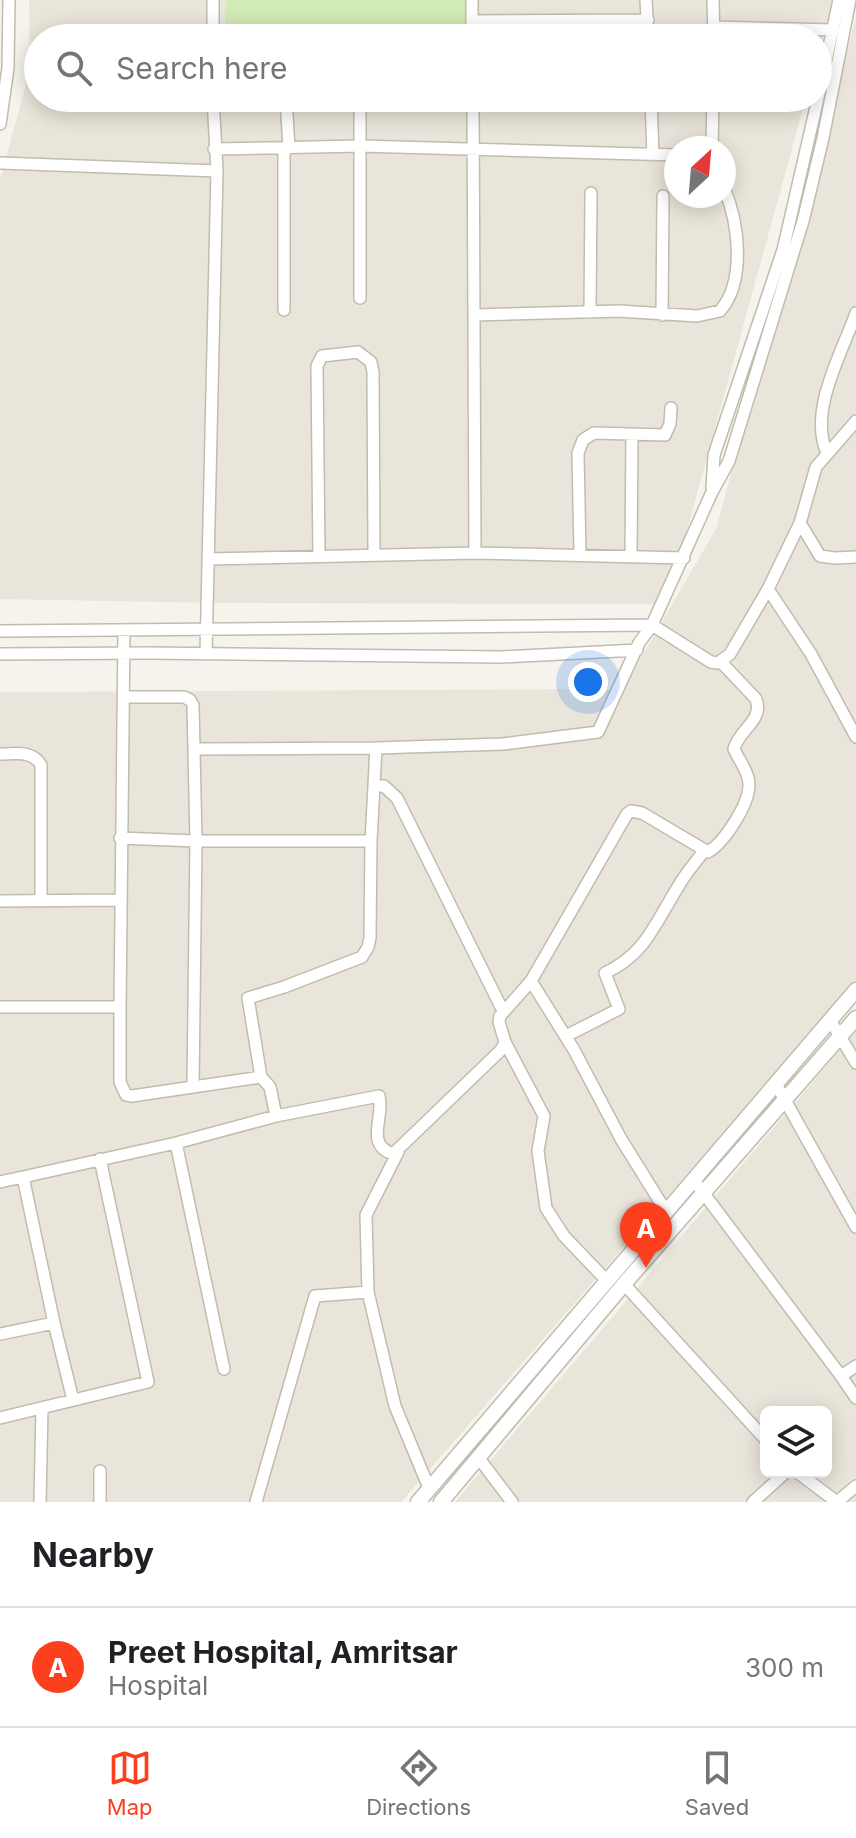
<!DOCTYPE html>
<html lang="en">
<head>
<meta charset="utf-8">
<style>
  body { margin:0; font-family:Inter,sans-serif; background:#f6f6f6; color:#202124 }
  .controls { position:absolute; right:24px; bottom:24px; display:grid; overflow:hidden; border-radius:12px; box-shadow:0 4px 20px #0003 }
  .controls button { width:72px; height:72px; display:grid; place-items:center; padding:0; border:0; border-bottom:2px solid #e0e0e0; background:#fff; color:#202124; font:40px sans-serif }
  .compass { position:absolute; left:664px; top:136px; width:72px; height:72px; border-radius:50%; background:#fff; box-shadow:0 4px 20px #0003; rotate:26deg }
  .you { position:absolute; left:588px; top:682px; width:28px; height:28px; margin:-20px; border:6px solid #fff; border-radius:50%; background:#1a73e8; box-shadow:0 0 0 12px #1a73e833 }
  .badge { display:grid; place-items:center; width:52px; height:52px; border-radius:50%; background:#fc3f1d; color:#fff; font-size:26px; font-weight:700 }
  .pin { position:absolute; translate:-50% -66px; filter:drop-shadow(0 2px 4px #0008) }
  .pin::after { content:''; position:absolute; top:42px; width:28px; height:24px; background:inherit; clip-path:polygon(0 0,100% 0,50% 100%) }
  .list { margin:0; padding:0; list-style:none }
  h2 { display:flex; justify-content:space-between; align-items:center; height:104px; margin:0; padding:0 32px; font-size:34px }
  h2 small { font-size:26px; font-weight:400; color:#757577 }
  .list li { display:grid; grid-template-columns:52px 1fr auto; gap:24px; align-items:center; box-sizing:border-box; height:120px; padding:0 32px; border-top:2px solid #e0e0e0 }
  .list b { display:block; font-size:30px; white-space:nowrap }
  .list p { margin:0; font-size:26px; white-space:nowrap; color:#757577 }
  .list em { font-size:26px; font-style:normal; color:#757577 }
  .icon { flex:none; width:44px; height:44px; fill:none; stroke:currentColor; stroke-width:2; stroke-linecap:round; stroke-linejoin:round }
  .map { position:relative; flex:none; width:856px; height:1502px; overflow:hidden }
  .search { position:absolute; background:#fff; box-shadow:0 4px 20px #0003; left:24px; right:24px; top:24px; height:88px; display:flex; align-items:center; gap:20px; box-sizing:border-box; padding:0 28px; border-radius:44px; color:#757577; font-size:30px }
  .sheet { height:224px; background:#fff }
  nav { display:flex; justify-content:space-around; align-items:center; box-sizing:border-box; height:112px; border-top:2px solid #e0e0e0; background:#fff; font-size:22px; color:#757577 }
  nav a { display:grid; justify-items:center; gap:4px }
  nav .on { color:#fc3f1d }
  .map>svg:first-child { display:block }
</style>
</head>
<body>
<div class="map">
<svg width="856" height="1502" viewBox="0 0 856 1502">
  <rect width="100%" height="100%" fill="#f6f3ec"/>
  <path fill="#eae5da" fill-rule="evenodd" d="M29 0H833L818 55V38H38V98H806L687 530 663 604 218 603 0 599V180L30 70ZM676 148H724V196H676Z
    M856 18V981L401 1502H0V692L623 689 716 529Z
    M856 1031V1502H455ZM766 1412H826V1472H766Z"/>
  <path fill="#d2eab5" d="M226 0H465V24L225 25Z"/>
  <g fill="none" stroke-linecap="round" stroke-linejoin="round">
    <g stroke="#c2bbae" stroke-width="14">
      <path id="minor" d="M213 0V38
        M646 0 648 38
        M713 0 714 38
        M472 21 648 20
        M714 27 834 30
        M282 35V38
        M361 38V34
        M472 38V0
        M286 98 289 148
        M473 98 475 553
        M651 98 653 155
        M818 98 839 0
        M0 124 8 68 9 0
        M284 148V310
        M712 148 713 98
        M214 149 360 146 676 155
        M0 163 217 171
        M360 298V98
        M590 312 591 193
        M475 315 619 311 697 316 720 311C746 281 739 223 724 188
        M662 315 663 196
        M856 421 816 467 800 523 768 589 811 654 856 737
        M827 453C808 411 842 353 856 313
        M712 488 714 455 783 250 818 98
        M800 523 820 556 835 558 856 557
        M580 554 578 453 583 440 594 433 665 435 670 424 671 408
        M631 555 632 435
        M319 556 317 366 322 356 358 352 371 362 373 372 374 555
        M208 559 475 553 684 558
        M0 631 652 625 711 662 718 663 730 654 768 589
        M0 654 148 653 501 657 637 650
        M206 654 217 171 213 98
        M194 749 376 748 503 744 598 732 639 643 652 625 712 492 729 461 803 221 823 138 850 0
        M0 754C16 754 32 750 41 765V901
        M374 786H384L397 798 503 1011
        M120 838 196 841H371L376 748
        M0 901 119 900
        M0 1007H120L124 631
        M120 1007V1082L126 1095 132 1096 193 1087 196 841 193 705 190 700 184 697H123
        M830 1020 856 1063
        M566 1036 619 1009 605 973C646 954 655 923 678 887 685 874 695 863 704 851
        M505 1042 544 1116 538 1151 546 1208 564 1236 607 1281
        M261 1077 248 998 284 987 362 957 368 947 370 938 371 841
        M776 1084 856 1227
        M276 1116 379 1096C385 1117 364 1144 393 1154L501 1050 505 1042 499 1022 500 1016 531 981
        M176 1143 224 1369
        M398 1152 366 1215 368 1292 395 1406 429 1488
        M23 1177 176 1143 276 1116 270 1087 261 1077 193 1087
        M693 1179 841 1376 856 1366
        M0 1182 23 1177 54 1323 0 1334
        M667 1213 621 1139 574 1050 531 981 627 814 631 811 642 813 708 852C725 842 750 803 749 783 748 770 739 761 734 749 739 729 764 721 756 699L721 662
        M624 1284 766 1440
        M54 1323 73 1400
        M841 1376 856 1398
        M0 1418 148 1382 100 1159
        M478 1457 512 1502
        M797 1472 837 1502 856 1486
        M40 1502 42 1408
        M100 1502V1471
        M256 1502 315 1296 368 1292
        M753 1502 786 1472"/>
    </g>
    <g stroke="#c2bbae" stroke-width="17">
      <path id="tertiary" d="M418 1502 856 990
        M441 1502 624 1284 856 1018"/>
    </g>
    <use href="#minor" stroke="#fff" stroke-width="11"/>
    <use href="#tertiary" stroke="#fff" stroke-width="14"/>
  </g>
</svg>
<div class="controls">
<button><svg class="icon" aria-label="layers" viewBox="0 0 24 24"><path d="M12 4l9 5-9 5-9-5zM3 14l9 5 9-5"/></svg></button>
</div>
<svg class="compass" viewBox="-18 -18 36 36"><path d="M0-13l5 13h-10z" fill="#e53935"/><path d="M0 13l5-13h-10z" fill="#757577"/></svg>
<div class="you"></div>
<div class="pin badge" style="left:646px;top:1268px">A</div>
<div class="search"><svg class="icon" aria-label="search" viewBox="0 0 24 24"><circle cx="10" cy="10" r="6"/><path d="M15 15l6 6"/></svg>Search here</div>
</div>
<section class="sheet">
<h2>Nearby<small></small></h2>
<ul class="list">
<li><span class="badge">A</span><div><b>Preet Hospital, Amritsar</b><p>Hospital</p></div><em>300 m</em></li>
</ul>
</section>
<nav>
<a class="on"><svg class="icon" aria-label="map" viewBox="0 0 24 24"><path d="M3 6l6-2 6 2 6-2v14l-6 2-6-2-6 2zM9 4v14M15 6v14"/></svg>Map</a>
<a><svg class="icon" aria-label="directions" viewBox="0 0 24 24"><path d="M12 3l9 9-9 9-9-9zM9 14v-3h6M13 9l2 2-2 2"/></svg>Directions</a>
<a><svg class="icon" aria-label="saved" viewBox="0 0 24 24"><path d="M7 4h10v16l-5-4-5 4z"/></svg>Saved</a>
</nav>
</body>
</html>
